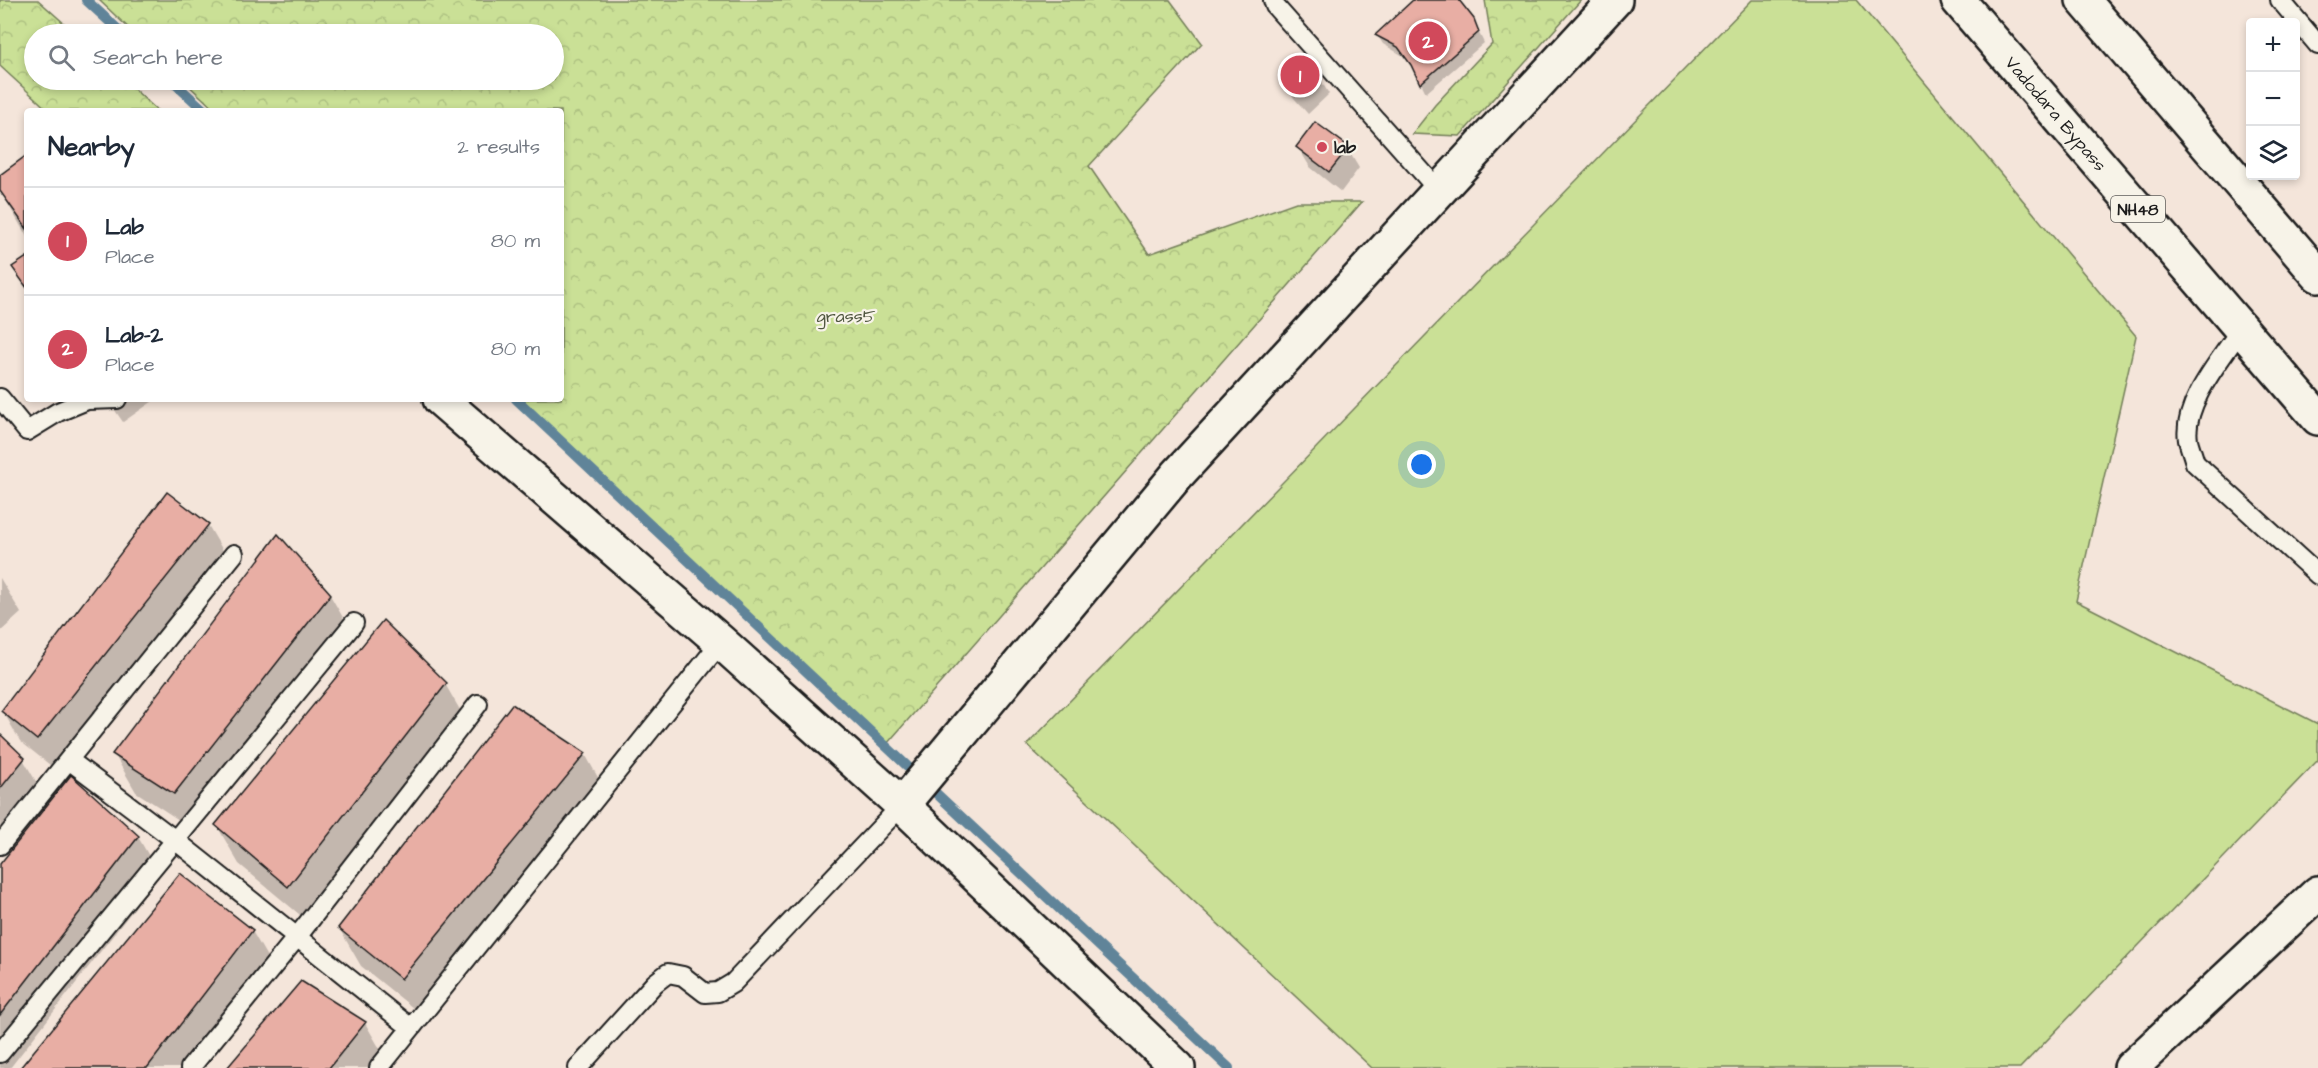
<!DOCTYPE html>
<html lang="en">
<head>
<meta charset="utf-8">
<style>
  body { margin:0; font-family:"Architects Daughter",sans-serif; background:#f2f2f3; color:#1f2937 }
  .controls { position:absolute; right:18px; top:18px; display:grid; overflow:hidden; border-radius:6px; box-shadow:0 3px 9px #0003 }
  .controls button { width:54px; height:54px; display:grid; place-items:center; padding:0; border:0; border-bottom:2px solid #e0e1e3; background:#fff; color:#1f2937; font:30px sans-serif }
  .you { position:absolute; left:1422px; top:465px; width:21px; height:21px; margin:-15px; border:4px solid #fff; border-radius:50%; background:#1a73e8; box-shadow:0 0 0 9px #1a73e833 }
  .badge { display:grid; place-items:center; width:39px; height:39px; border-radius:50%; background:#d1495b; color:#fff; font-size:20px; font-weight:700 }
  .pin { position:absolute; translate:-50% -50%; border:3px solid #fff; box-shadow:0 2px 6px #0006 }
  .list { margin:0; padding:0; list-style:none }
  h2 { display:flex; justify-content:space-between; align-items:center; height:78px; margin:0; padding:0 24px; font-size:26px }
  h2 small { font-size:20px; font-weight:400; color:#747a83 }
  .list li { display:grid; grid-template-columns:39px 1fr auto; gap:18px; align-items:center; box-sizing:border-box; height:108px; padding:0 24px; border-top:2px solid #e0e1e3 }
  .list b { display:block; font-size:22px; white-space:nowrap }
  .list p { margin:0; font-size:20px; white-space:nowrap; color:#747a83 }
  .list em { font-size:20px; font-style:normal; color:#747a83 }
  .icon { flex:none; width:33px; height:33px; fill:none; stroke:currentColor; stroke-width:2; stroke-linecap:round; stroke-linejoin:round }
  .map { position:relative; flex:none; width:2318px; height:1068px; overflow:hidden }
  .search { position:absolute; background:#fff; box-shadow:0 3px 9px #0003; left:24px; top:24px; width:540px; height:66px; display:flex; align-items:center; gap:15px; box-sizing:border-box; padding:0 21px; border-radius:33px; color:#747a83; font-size:22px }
  .panel { position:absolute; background:#fff; box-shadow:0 3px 9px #0003; left:24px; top:108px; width:540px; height:294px; border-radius:6px }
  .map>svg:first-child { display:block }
</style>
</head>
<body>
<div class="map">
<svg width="2318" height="1068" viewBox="0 0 2318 1068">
  <defs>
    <pattern id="forest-crowns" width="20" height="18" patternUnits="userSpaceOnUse" patternTransform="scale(1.5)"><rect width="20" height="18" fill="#cae096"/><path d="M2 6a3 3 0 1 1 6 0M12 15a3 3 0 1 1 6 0" fill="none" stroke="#adc081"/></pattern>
  </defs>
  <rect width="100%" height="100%" fill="#f4e5da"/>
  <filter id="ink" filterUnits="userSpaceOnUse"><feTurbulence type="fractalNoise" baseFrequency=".0167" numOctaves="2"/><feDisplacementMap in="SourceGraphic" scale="12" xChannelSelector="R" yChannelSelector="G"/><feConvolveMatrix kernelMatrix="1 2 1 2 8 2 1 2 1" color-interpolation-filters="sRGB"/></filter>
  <g filter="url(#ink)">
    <path fill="#cae096" stroke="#737e59" stroke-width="1.5" d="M1752 0H1856L2136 336 2076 601 2318 724V760L2020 1068H1372L1027 745Z"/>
    <path fill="url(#forest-crowns)" stroke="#737e59" stroke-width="1.5" d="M0 0H38L76 34H34V80H124L158 111H49L0 66Z
      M99 0H1170L1202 43 1089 166 1149 254 1296 202H1362L886 745 521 399H561V111H216L183 80H554V34H135Z
      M1485 0H1581L1460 136 1412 134 1435 105 1492 44Z"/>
    <path fill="#0003" d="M1415 0H1456L1472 19 1484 43 1426 93 1415 70 1405 57 1383 44 1377 35Z
      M1317 74 1329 94 1308 114 1294 98 1282 78Z
      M1298 147 1347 148 1359 168 1341 192 1310 167Z
      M27 157V237L0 190V176Z
      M107 399H156L123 422Z
      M208 525 225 554 55 769 20 741 3 711Z
      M0 578 21 613 0 632Z
      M330 595 352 633 196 831 136 792 114 754Z
      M445 684 467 722 311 924 239 864 217 826Z
      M0 736 23 759 45 797 0 854Z
      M585 754 606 792 423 1016 361 966 339 928Z
      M138 837 160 875 10 1068H0V867Z
      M180 875 252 931 274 969 198 1068H22Z
      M365 1023 387 1061 381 1068H229Z"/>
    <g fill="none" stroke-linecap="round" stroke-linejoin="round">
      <path stroke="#608499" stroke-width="10" d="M86 0 123 34
        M171 80 205 111
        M516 399 1229 1068"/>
    </g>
    <path fill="#e8aea4" stroke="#1c1c1c" stroke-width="1.5" d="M1413 0H1459L1474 19 1479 32 1420 84 1411 65 1398 47 1375 35Z
      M1304 57 1319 73 1295 94 1281 78Z
      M1315 122 1349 147 1329 172 1296 147Z
      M27 155V229L0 191V175Z
      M27 257V288L12 267Z
      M167 492 209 524 37 740 1 711Z
      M278 534 331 594 174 794 112 754Z
      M383 620 447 683 288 887 215 825Z
      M512 704 586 753 401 979 338 928Z
      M0 734 25 758 0 789Z
      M71 775 139 836 0 1015V864Z
      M180 873 253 930 147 1068H20Z
      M301 981 366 1022 329 1068H227Z"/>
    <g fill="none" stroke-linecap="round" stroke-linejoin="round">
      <g stroke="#1c1c1c" stroke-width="22">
        <path id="service" d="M1273 0 1275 6 1439 191
          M2280 0 2318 45
          M2241 329C2222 358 2182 404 2188 440 2190 448 2193 455 2195 463L2318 575
          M0 398 27 431 58 412 87 400 117 399
          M69 760 175 840 411 1028
          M0 845 234 554
          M0 1053 354 623
          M190 1068 297 937 478 704
          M379 1068 721 642
          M578 1068 655 983 668 973 683 976 705 993 718 992 733 983 902 805"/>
      </g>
      <g stroke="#1c1c1c" stroke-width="38">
        <path id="minor" d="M440 399 721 642 902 805 1178 1068
          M902 805 1177 475 1615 0
          M2131 1068 2318 893"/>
      </g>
      <g stroke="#1c1c1c" stroke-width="38">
        <g id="trunk">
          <path id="s1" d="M1958 0 2318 418"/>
          <path d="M2083 0 2318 275"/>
        </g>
      </g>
      <use href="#service" stroke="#f7f3e8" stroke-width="18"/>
      <use href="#minor" stroke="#f7f3e8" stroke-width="33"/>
      <use href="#trunk" stroke="#f7f3e8" stroke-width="33"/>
    </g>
  </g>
  <circle fill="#d1495b" stroke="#f7f3e8" stroke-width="2" cx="1322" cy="147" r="6"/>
  <g text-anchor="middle" stroke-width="4.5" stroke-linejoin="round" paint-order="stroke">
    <rect fill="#f7f3e8" stroke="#5e5c59" stroke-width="1.5" x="2111" y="196" width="54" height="26" rx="4.5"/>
    <g font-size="16" font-weight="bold" fill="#1c1c1c">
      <text x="2138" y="215">NH48</text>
    </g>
    <g font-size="18" fill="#1c1c1c" stroke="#f7f3e8">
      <text dy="6" stroke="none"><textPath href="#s1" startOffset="150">Vadodara Bypass</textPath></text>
    </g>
    <g font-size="18" font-weight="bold" fill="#1c1c1c" stroke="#f7f3e8" text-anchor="start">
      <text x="1334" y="153">lab</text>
    </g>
    <g font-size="18" fill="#505741" stroke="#f7f3e8">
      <text x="846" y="322">grass5</text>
    </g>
  </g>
</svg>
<div class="controls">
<button>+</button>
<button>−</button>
<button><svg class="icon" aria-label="layers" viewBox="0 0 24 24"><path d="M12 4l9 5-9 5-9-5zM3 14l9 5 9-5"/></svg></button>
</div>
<div class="you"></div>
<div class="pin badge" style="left:1300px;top:75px">1</div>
<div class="pin badge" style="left:1428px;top:41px">2</div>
<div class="search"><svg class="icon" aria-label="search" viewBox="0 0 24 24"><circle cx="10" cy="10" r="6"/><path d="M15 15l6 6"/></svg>Search here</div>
<section class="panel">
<h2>Nearby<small>2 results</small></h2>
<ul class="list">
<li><span class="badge">1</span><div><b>Lab</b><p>Place</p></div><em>80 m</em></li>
<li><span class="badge">2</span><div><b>Lab-2</b><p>Place</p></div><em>80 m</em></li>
</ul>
</section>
</div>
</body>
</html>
